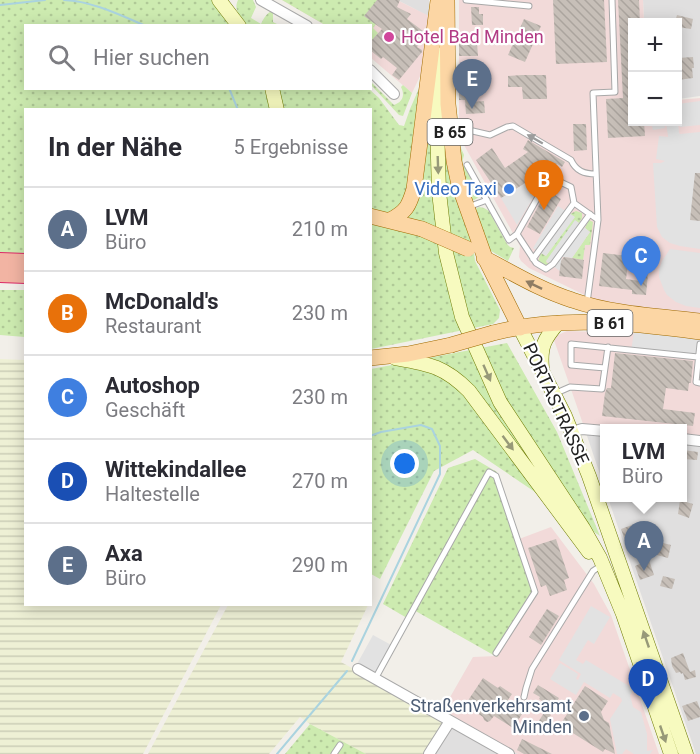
<!DOCTYPE html>
<html lang="de">
<head>
<meta charset="utf-8">
<style>
  body { margin:0; font-family:Roboto,sans-serif; background:#f2f2f3; color:#2b2b33 }
  .controls { position:absolute; right:18px; top:18px; display:grid; overflow:hidden; border-radius:0px; box-shadow:0 3px 15px #0003 }
  .controls button { width:54px; height:54px; display:grid; place-items:center; padding:0; border:0; border-bottom:2px solid #e1e1e2; background:#fff; color:#2b2b33; font:30px sans-serif }
  .you { position:absolute; left:405px; top:464px; width:21px; height:21px; margin:-15px; border:4px solid #fff; border-radius:50%; background:#1a73e8; box-shadow:0 0 0 9px #1a73e833 }
  .badge { display:grid; place-items:center; width:39px; height:39px; border-radius:50%; background:#d40000; color:#fff; font-size:20px; font-weight:700 }
  .pin { position:absolute; translate:-50% -50px; filter:drop-shadow(0 2px 3px #0008) }
  .pin::after { content:''; position:absolute; top:32px; width:21px; height:18px; background:inherit; clip-path:polygon(0 0,100% 0,50% 100%) }
  .popup { position:absolute; left:600px; top:424px; width:87px; height:78px; box-sizing:border-box; display:grid; place-content:center; border-radius:0px; background:#fff; filter:drop-shadow(0 2px 4px #0005); font-size:20px; white-space:nowrap; color:#7c7c81 }
  .popup b { font-size:22px; color:#2b2b33 }
  .popup::after { content:''; position:absolute; left:50%; top:100%; margin-left:-12px; border:12px solid transparent; border-top-color:#fff }
  .list { margin:0; padding:0; list-style:none }
  h2 { display:flex; justify-content:space-between; align-items:center; height:78px; margin:0; padding:0 24px; font-size:26px }
  h2 small { font-size:20px; font-weight:400; color:#7c7c81 }
  .list li { display:grid; grid-template-columns:39px 1fr auto; gap:18px; align-items:center; box-sizing:border-box; height:84px; padding:0 24px; border-top:2px solid #e1e1e2 }
  .list b { display:block; font-size:22px; white-space:nowrap }
  .list p { margin:0; font-size:20px; white-space:nowrap; color:#7c7c81 }
  .list em { font-size:20px; font-style:normal; color:#7c7c81 }
  .icon { flex:none; width:33px; height:33px; fill:none; stroke:currentColor; stroke-width:2; stroke-linecap:round; stroke-linejoin:round }
  .map { position:relative; flex:none; width:700px; height:754px; overflow:hidden }
  .search { position:absolute; background:#fff; box-shadow:0 3px 15px #0003; left:24px; top:24px; width:348px; height:66px; display:flex; align-items:center; gap:15px; box-sizing:border-box; padding:0 21px; border-radius:0px; color:#7c7c81; font-size:22px }
  .panel { position:absolute; background:#fff; box-shadow:0 3px 15px #0003; left:24px; top:108px; width:348px; height:498px; border-radius:0px }
  .map>svg:first-child { display:block }
</style>
</head>
<body>
<div class="map">
<svg width="700" height="754" viewBox="0 0 700 754">
  <defs>
    <pattern id="farmland-rules" width="6" height="5" patternUnits="userSpaceOnUse" patternTransform="scale(1.5)"><rect width="6" height="5" fill="#eef0d5"/><path d="M0 2.5h6" fill="none" stroke="#ccceb7"/></pattern>
    <pattern id="grass-dots" width="8" height="8" patternUnits="userSpaceOnUse" patternTransform="scale(1.5)"><rect width="8" height="8" fill="#cdebb0"/><path d="M2 2h.1M6 6h.1" fill="none" stroke="#b0c997" stroke-width="1.8" stroke-linecap="round"/></pattern>
    <pattern id="building-back-hatch" width="6" height="6" patternUnits="userSpaceOnUse" patternTransform="scale(1.5)"><rect width="6" height="6" fill="#c7bfb8"/><path d="M-1 5l2 2M0 0l6 6M5-1l2 2" fill="none" stroke="#aba49e"/></pattern>
  </defs>
  <rect width="100%" height="100%" fill="#f2efe9"/>
  <path fill="#e0dfdf" d="M397 0H429V17L411 7Z
    M643 0H700V96L678 99V22H644Z
    M583 424 623 428H605V489Z
    M683 435 700 437V754H696L608 498H683Z
    M453 720 518 754H432Z"/>
  <path fill="#f2dad9" d="M282 0H397L429 16 422 72 412 93 371 58 370 26 325 25Z
    M459 0H643L644 22H632V122H678V100L700 98V316L603 304 529 268 521 261 519 257 520 246 464 145 460 135 459 125Z
    M567 331 634 333 700 342V437L683 435V428H623L583 424 554 340 558 335Z
    M551 527 594 584 611 615 659 754H518L441 713 473 657 497 656 519 539Z"/>
  <path fill="url(#farmland-rules)" d="M0 359 25 360 26 604 221 605 143 754H0Z
    M228 605H368L341 662 445 720 424 754H366L310 724 300 717 269 754H148Z"/>
  <path fill="url(#grass-dots)" d="M0 0H213L235 25 26 26V88L264 89 271 109 26 110 25 256H0Z
    M238 0H253L256 7 251 18 261 24C264 18 267 12 273 11V22L279 25H247C241 17 233 11 238 0Z
    M282 0H377L376 24 373 28 378 33 371 42 370 26 325 25Z
    M427 70 433 85 432 134 449 165 473 244 475 261 500 310 499 318 493 324 371 349 370 110 282 109 277 89H369L379 98 399 125 404 126 410 109Z
    M370 81 394 105C403 102 405 95 401 87L403 85 412 93 403 116 399 115 371 85Z
    M457 139 464 155 462 163 480 193 479 197 474 200 469 199Z
    M479 207 484 208 489 211 507 244 510 247 514 248 508 261 486 248 475 209Z
    M576 211 582 213V218L579 223 576 221 546 262 549 264 548 266H545L538 261 541 253 546 256 574 217 570 214Z
    M589 220 593 222 590 245H585L583 260 572 258 590 232 585 228Z
    M0 290H25V337L0 335Z
    M507 343 557 432 600 536 473 450 434 471 380 579 371 574V369Z
    M475 459 497 472 537 593 497 657 412 609 407 618 383 604 448 468Z
    M310 724 366 754H285Z"/>
  <path fill="#e2e2e2" d="M700 101V125L680 127V121L678 122 679 133 680 134 700 132V249L680 246 670 243 662 237 657 227 653 163H661L665 161 656 159 659 136 668 137V136L666 123H664L665 128 653 130 651 122H678V104Z
    M530 180 540 186 517 225 501 198Z
    M558 206 575 217 546 256 533 248Z
    M575 220 590 232 572 258 562 257 560 271 546 261Z
    M670 249 700 253V308L686 306 676 302 667 295 664 290 659 277V270L662 261Z
    M634 332 700 339 698 358 631 351Z
    M591 606 610 617 594 644 588 640 576 660 583 664 586 660 634 689 630 695 633 707 641 712 647 734V751L653 750 650 754H634L626 749 622 754H617L610 719 622 701 621 698 613 693 610 698 584 682 576 695 550 679 560 663 578 674 576 679 578 680 581 674 559 660Z
    M373 635 393 646 377 675 357 664Z"/>
  <g fill="none" stroke-linecap="round" stroke-linejoin="round">
    <path stroke="#aad3df" stroke-width="2" d="M64 0C92 1 120 15 146 26
      M0 5 45 0
      M229 88 238 110
      M352 661 440 474V446L432 429 421 425 381 432 370 436
      M277 754 347 671"/>
  </g>
  <path fill="url(#building-back-hatch)" fill-rule="evenodd" d="M377 0H400L397 7 411 14 407 19 423 31 422 41 417 47 422 50V52L399 80 392 75 397 68 383 57 381 59 370 50V42L382 29 364 16Z
    M553 0H604L607 62 556 64Z
    M618 0H639L640 22H633V122H644L645 136 608 138 606 99 623 98Z
    M471 7H479V14H483V25H472Z
    M677 15 693 19 691 29 678 27V22H675Z
    M524 19 541 26 525 62 508 55Z
    M459 34H466V43H477L478 56H459Z
    M693 57 694 68H692L693 78 678 80V58Z
    M522 75H546L547 99H523L522 87H508V76Z
    M459 78H489V86H473V102L484 101 485 113 466 114 465 100H459Z
    M573 124H586L587 150 574 151Z
    M528 140 565 162 562 167 557 164 555 168 550 164 538 185 530 180 501 198 476 160 492 148 505 168 528 152 523 149Z
    M695 173H700V221L690 220Z
    M553 185 559 188 555 195 561 199 540 234 527 227 547 190 549 191Z
    M603 253 653 259V268L651 267 650 273H648L646 295 632 294V290L599 286ZM628 264 642 266 640 281 626 279Z
    M564 257 584 260 582 279 559 276 561 261Z
    M615 353 693 361 691 383H689L688 391 666 388 663 409 695 413 693 426 602 416 605 393 607 388H611Z
    M683 450 698 452 697 460 683 459Z
    M680 500 693 504 689 518 678 514Z
    M632 525 634 530 635 529 638 539 630 542 629 539 625 541 621 529Z
    M556 539 569 578 564 580 567 590 550 596 546 585 541 587 528 548Z
    M647 539 671 545 668 558 642 551 643 545 638 544Z
    M649 560 654 575 640 580 635 566Z
    M663 576 675 579 672 589 660 586Z
    M547 609 559 616 541 645 529 637Z
    M683 653 690 672 695 670 696 677 685 680 683 673 681 674 680 672 676 673 672 666 671 658Z
    M483 678 498 688 500 686 512 694 508 700 524 711 513 728 494 716 490 721 487 722 484 720 483 717 465 705Z
    M538 685 559 698 553 708 539 699 540 697 533 693Z
    M585 686 608 701 601 712 604 720 609 723 615 754 605 749 603 752 560 725Z
    M697 701 700 709V717L688 721 682 706Z
    M545 711 551 715 547 722 557 727 553 734 537 724Z
    M522 739 552 754H524L517 750Z"/>
  <g fill="none" stroke-linecap="round" stroke-linejoin="round">
    <g stroke="#a9a9a9" stroke-width="7">
      <path id="service" d="M466 0 529 6
        M452 130 464 129 490 135 507 127 513 126 571 160C576 171 584 174 596 174
        M467 165 509 240 517 234 547 181 554 179 571 187 574 203 598 220 587 303
        M468 207 487 200
        M598 220 593 93 615 92 612 0
        M517 234 536 263 546 269 553 264 590 214
        M533 259 574 203
        M700 344 696 382 700 383
        M605 368 608 347
        M554 394 570 387 602 389 605 368 571 365V344L698 357
        M375 679 489 472 496 476 535 592 496 653
        M524 697 526 688 532 669 593 571 599 567
        M334 754 340 745"/>
    </g>
    <g stroke="#a9a9a9" stroke-width="12">
      <path id="minor" d="M261 0 307 26
        M370 70 394 94
        M572 432 582 429 605 431
        M683 439 700 441
        M358 669 509 754
        M429 754 450 721"/>
    </g>
    <g stroke="#707d05" stroke-width="15">
      <path id="secondary" d="M219 0 239 26
        M437 54V124L439 192 446 253 462 317 500 402 583 528 600 558 623 614 671 754
        M272 88 277 110
        M520 328 565 416 589 476 686 754
        M395 358C429 364 444 366 469 391L589 552
        M542 368C540 347 544 339 558 323"/>
    </g>
    <g stroke="#a06b00" stroke-width="16">
      <path id="primary" d="M447 0 448 104 454 161 459 185 485 258 520 328
        M370 216 422 229
        M390 220C406 212 409 206 414 189L438 1
        M484 258C513 273 540 290 572 300 612 314 657 316 700 321
        M493 333C561 315 631 323 700 332
        M370 358 408 354 451 345"/>
    </g>
    <g stroke="#dc2a67" stroke-width="18">
      <path id="trunk" d="M0 261 26 262
        M0 274 26 275"/>
    </g>
    <use href="#service" stroke="#fff" stroke-width="5"/>
    <use href="#minor" stroke="#fff" stroke-width="10"/>
    <use href="#secondary" stroke="#f7fabf" stroke-width="14"/>
    <use href="#primary" stroke="#fcd6a4" stroke-width="15"/>
    <use href="#trunk" stroke="#f2b4a3" stroke-width="16"/>
    <g stroke="#a06b00" stroke-width="16" stroke-linecap="butt">
      <path id="primary-bridge" d="M422 229 468 249
        M451 345 493 333"/>
    </g>
    <use href="#primary-bridge" stroke="#fcd6a4" stroke-width="15"/>
  </g>
  <defs><path id="oneway-solid" d="M-6-.8H1V-3.2L6.5 0L1 3.2V.8H-6Z" transform="scale(1.5)"/></defs>
  <use fill="#9c9c9c" href="#oneway-solid" transform="translate(535 139) rotate(-150)"/>
  <g fill="#979978">
    <use href="#oneway-solid" transform="translate(438 165) rotate(88)"/>
    <use href="#oneway-solid" transform="translate(487 373) rotate(66)"/>
    <use href="#oneway-solid" transform="translate(508 443) rotate(53)"/>
    <use href="#oneway-solid" transform="translate(646 639) rotate(-109)"/>
    <use href="#oneway-solid" transform="translate(663 734) rotate(71)"/>
  </g>
  <use fill="#8f7c63" href="#oneway-solid" transform="translate(534 285) rotate(-154)"/>
  <circle fill="#d1479c" stroke="#fff" stroke-width="2" cx="389" cy="37" r="6"/>
  <circle fill="#3f7fe0" stroke="#fff" stroke-width="2" cx="509" cy="189" r="6"/>
  <circle fill="#5c6f8a" stroke="#fff" stroke-width="2" cx="584" cy="716" r="6"/>
  <g text-anchor="middle" stroke-width="4.5" stroke-linejoin="round" paint-order="stroke">
    <g fill="#fff" stroke="#646464" stroke-width="1.5">
      <rect x="427.5" y="119" width="45" height="26" rx="4.5"/>
      <rect x="587.5" y="310" width="45" height="26" rx="4.5"/>
    </g>
    <g font-size="16" font-weight="bold" fill="#222">
      <text x="450" y="138">B 65</text>
      <text x="610" y="329">B 61</text>
    </g>
    <g font-size="18" fill="#b23c85" stroke="#fff" text-anchor="start">
      <text x="401" y="43">Hotel Bad Minden</text>
    </g>
    <g font-size="18" fill="#366cbe" stroke="#fff" text-anchor="end">
      <text x="497" y="195">Video Taxi</text>
    </g>
    <g font-size="18" fill="#222" stroke="#fff">
      <text transform="translate(556 404) rotate(65)" y="6">PORTASTRASSE</text>
    </g>
    <g font-size="18" fill="#4e5e75" stroke="#fff" text-anchor="end">
      <text x="572" y="712">Straßenverkehrsamt<tspan x="572" dy="21">Minden</tspan></text>
    </g>
  </g>
</svg>
<div class="controls">
<button>+</button>
<button>−</button>
</div>
<div class="you"></div>
<div class="pin badge" style="left:644px;top:571px;background:#5c6f8a">A</div>
<div class="popup"><b>LVM</b>Büro</div>
<div class="pin badge" style="left:544px;top:210px;background:#e8710a">B</div>
<div class="pin badge" style="left:641px;top:286px;background:#3f7fe0">C</div>
<div class="pin badge" style="left:648px;top:709px;background:#1a4fb4">D</div>
<div class="pin badge" style="left:472px;top:109px;background:#5c6f8a">E</div>
<div class="search"><svg class="icon" aria-label="search" viewBox="0 0 24 24"><circle cx="10" cy="10" r="6"/><path d="M15 15l6 6"/></svg>Hier suchen</div>
<section class="panel">
<h2>In der Nähe<small>5 Ergebnisse</small></h2>
<ul class="list">
<li><span class="badge" style="background:#5c6f8a">A</span><div><b>LVM</b><p>Büro</p></div><em>210 m</em></li>
<li><span class="badge" style="background:#e8710a">B</span><div><b>McDonald's</b><p>Restaurant</p></div><em>230 m</em></li>
<li><span class="badge" style="background:#3f7fe0">C</span><div><b>Autoshop</b><p>Geschäft</p></div><em>230 m</em></li>
<li><span class="badge" style="background:#1a4fb4">D</span><div><b>Wittekindallee</b><p>Haltestelle</p></div><em>270 m</em></li>
<li><span class="badge" style="background:#5c6f8a">E</span><div><b>Axa</b><p>Büro</p></div><em>290 m</em></li>
</ul>
</section>
</div>
</body>
</html>
